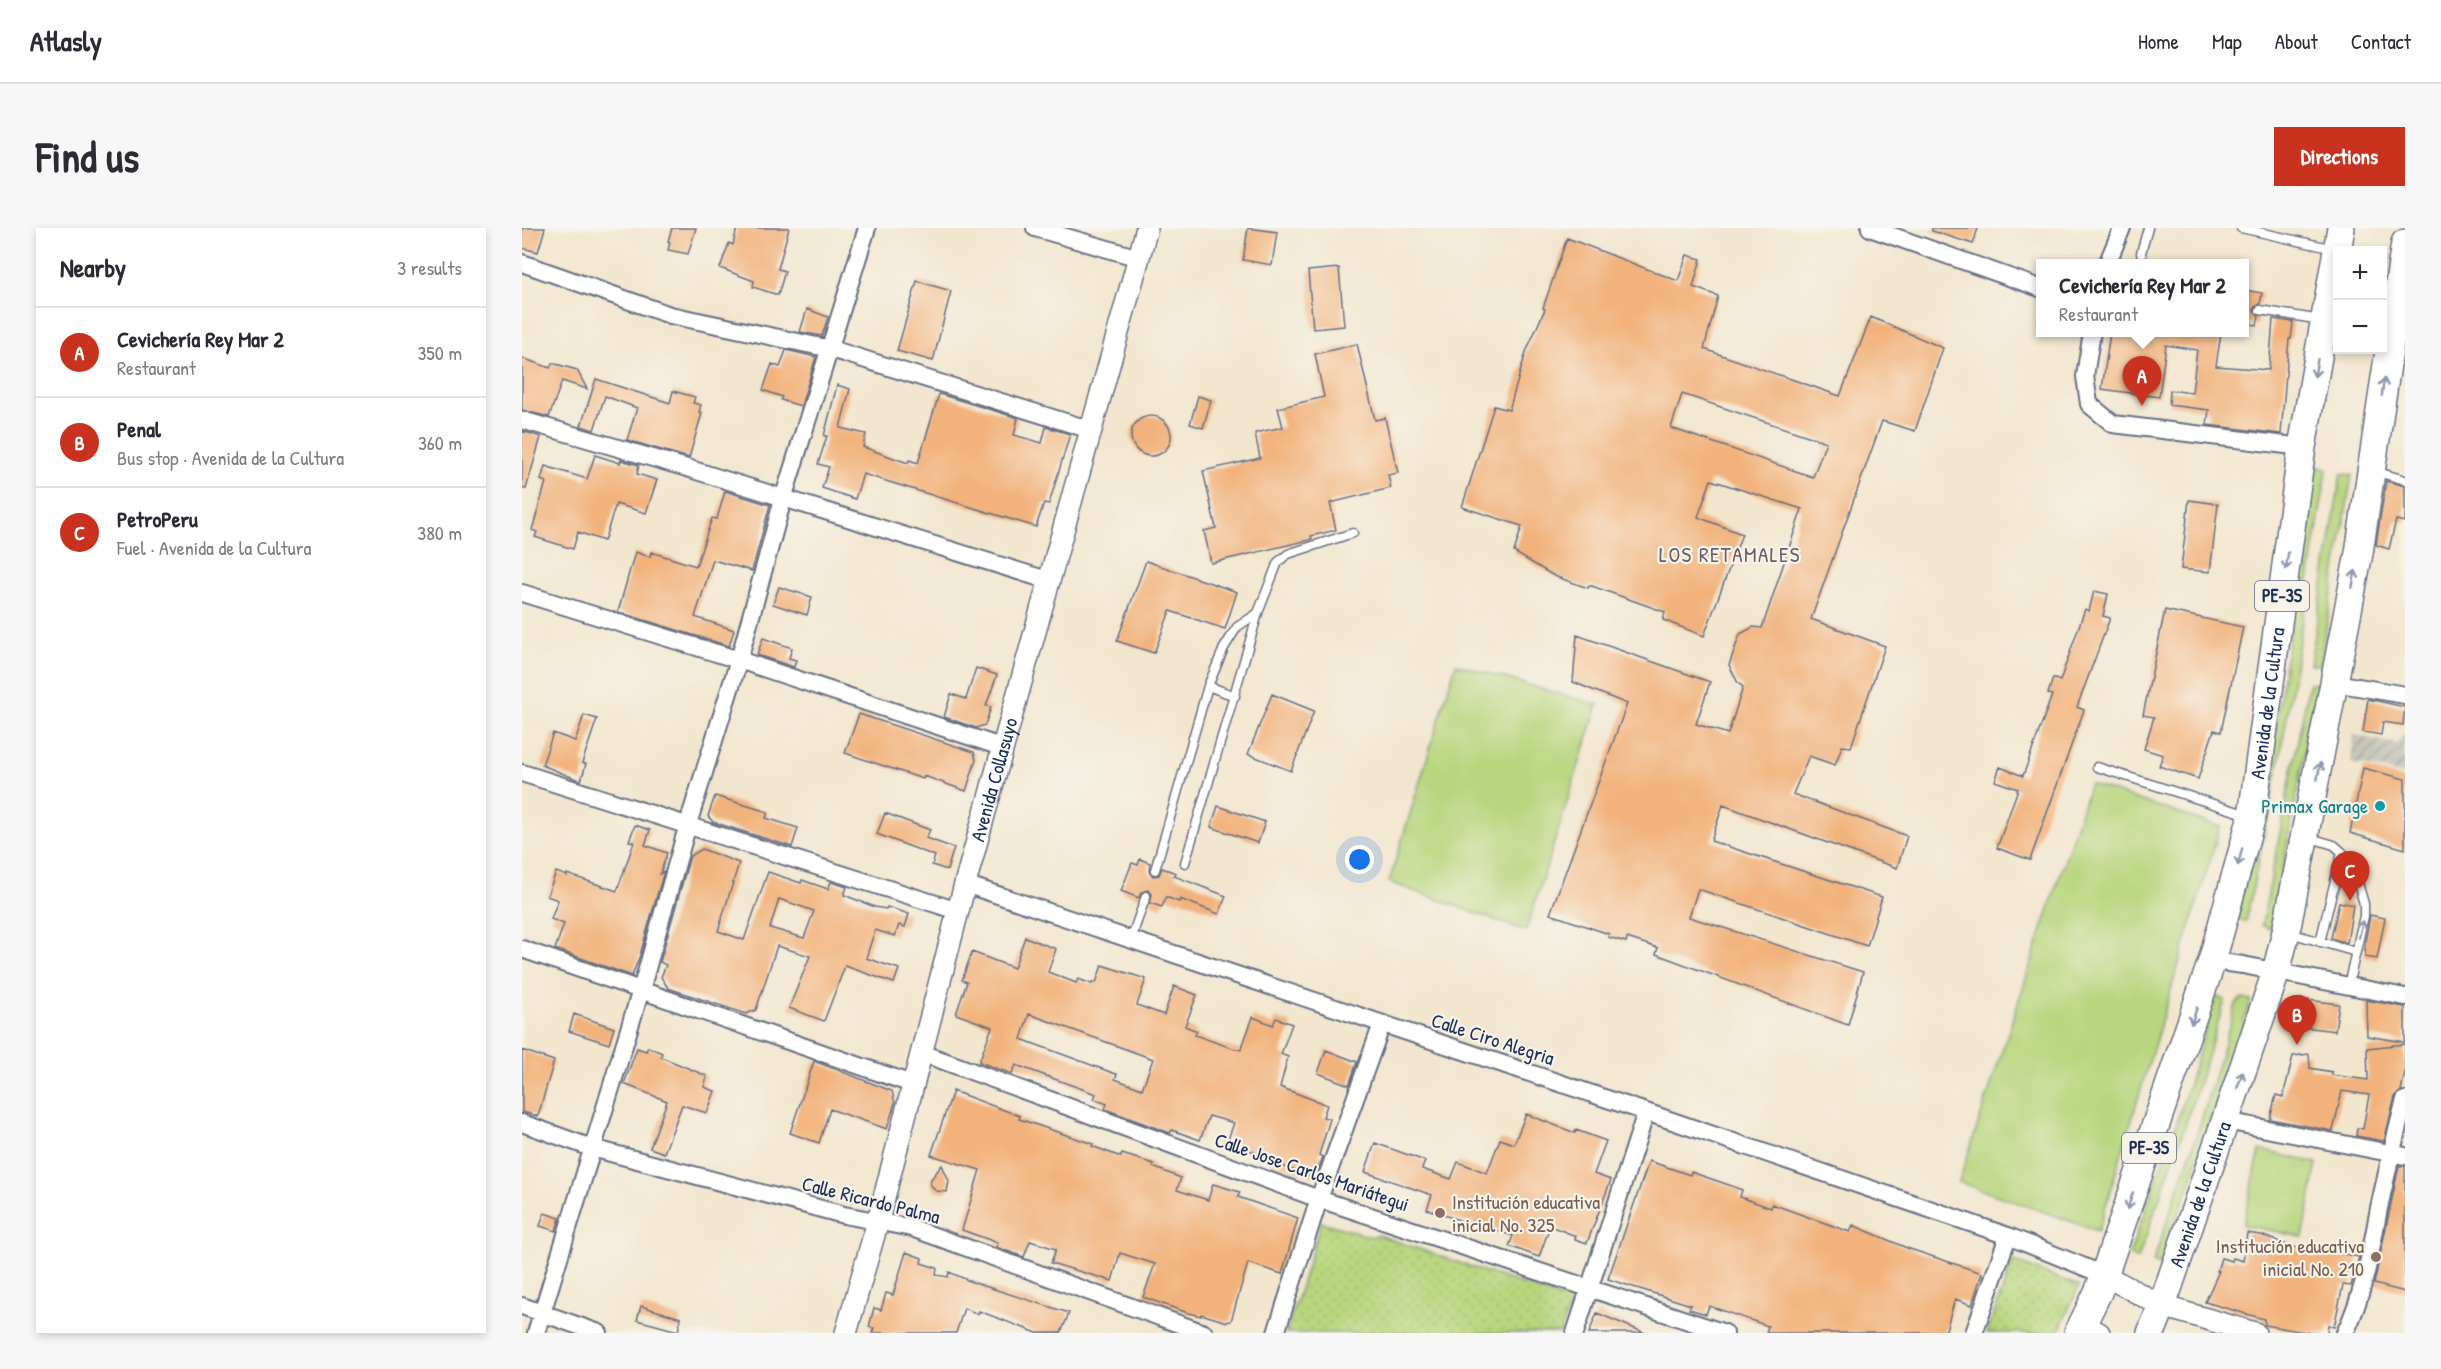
<!DOCTYPE html>
<html lang="en">
<head>
<meta charset="utf-8">
<style>
  body { margin:0; font-family:"Patrick Hand",sans-serif; background:#f7f7f7; color:#2b2b33 }
  .controls { position:absolute; right:18px; top:18px; display:grid; overflow:hidden; border-radius:0px; box-shadow:0 3px 9px #0003 }
  .controls button { width:54px; height:54px; display:grid; place-items:center; padding:0; border:0; border-bottom:2px solid #e1e1e2; background:#fff; color:#2b2b33; font:30px sans-serif }
  .you { position:absolute; left:838px; top:632px; width:21px; height:21px; margin:-15px; border:4px solid #fff; border-radius:50%; background:#1a73e8; box-shadow:0 0 0 9px #1a73e833 }
  .badge { display:grid; place-items:center; width:39px; height:39px; border-radius:50%; background:#c8321e; color:#fff; font-size:20px; font-weight:700 }
  .pin { position:absolute; translate:-50% -50px; filter:drop-shadow(0 2px 3px #0008) }
  .pin::after { content:''; position:absolute; top:32px; width:21px; height:18px; background:inherit; clip-path:polygon(0 0,100% 0,50% 100%) }
  .popup { position:absolute; left:1514px; top:31px; width:213px; height:78px; box-sizing:border-box; display:grid; place-content:center; border-radius:0px; background:#fff; filter:drop-shadow(0 2px 4px #0005); font-size:20px; white-space:nowrap; color:#7c7c81 }
  .popup b { font-size:22px; color:#2b2b33 }
  .popup::after { content:''; position:absolute; left:50%; top:100%; margin-left:-12px; border:12px solid transparent; border-top-color:#fff }
  .list { margin:0; padding:0; list-style:none }
  h2 { display:flex; justify-content:space-between; align-items:center; height:78px; margin:0; padding:0 24px; font-size:26px }
  h2 small { font-size:20px; font-weight:400; color:#7c7c81 }
  .list li { display:grid; grid-template-columns:39px 1fr auto; gap:18px; align-items:center; box-sizing:border-box; height:90px; padding:0 24px; border-top:2px solid #e1e1e2 }
  .list b { display:block; font-size:22px; white-space:nowrap }
  .list p { margin:0; font-size:20px; white-space:nowrap; color:#7c7c81 }
  .list em { font-size:20px; font-style:normal; color:#7c7c81 }
  .map { position:relative; flex:none; width:1883px; height:1105px; overflow:hidden; border-radius:0px }
  header { display:flex; align-items:center; gap:36px; box-sizing:border-box; height:84px; padding:0 30px; background:#fff; border-bottom:2px solid #e1e1e2 }
  header strong { font-size:28px }
  nav { display:flex; gap:33px; margin-inline-start:auto; font-size:21px }
  .intro { display:flex; align-items:center; justify-content:space-between; box-sizing:border-box; height:144px; padding:0 36px }
  h1 { margin:0; font-size:42px }
  .button { padding:15px 27px; border-radius:0px; background:#c8321e; color:#fff; font-size:21px; font-weight:700 }
  main { display:flex; gap:36px; padding:0 36px }
  aside { flex:1; background:#fff; border-radius:0px; box-shadow:0 3px 9px #0003 }
  .map>svg:first-child { display:block }
</style>
</head>
<body>
<header>
<strong>Atlasly</strong>
<nav><a>Home</a><a>Map</a><a>About</a><a>Contact</a></nav>
</header>
<div class="intro"><h1>Find us</h1><a class="button">Directions</a></div>
<main>
<aside>
<h2>Nearby<small>3 results</small></h2>
<ul class="list">
<li><span class="badge">A</span><div><b>Cevichería Rey Mar 2</b><p>Restaurant</p></div><em>350 m</em></li>
<li><span class="badge">B</span><div><b>Penal</b><p>Bus stop · Avenida de la Cultura</p></div><em>360 m</em></li>
<li><span class="badge">C</span><div><b>PetroPeru</b><p>Fuel · Avenida de la Cultura</p></div><em>380 m</em></li>
</ul>
</aside>
<div class="map">
<svg width="1883" height="1105" viewBox="0 0 1883 1105">
  <defs>
    <pattern id="industrial-furrows" width="10" height="10" patternUnits="userSpaceOnUse" patternTransform="scale(1.5)"><rect width="10" height="10" fill="#c5c5b8"/><path d="M-1 1l2-2M0 10L10 0M9 11l2-2" fill="none" stroke="#9fa099"/></pattern>
    <pattern id="park-dots" width="8" height="8" patternUnits="userSpaceOnUse" patternTransform="scale(1.5)"><rect width="8" height="8" fill="#b7d67d"/><path d="M2 2h.1M6 6h.1" fill="none" stroke="#9db86e" stroke-width="1.8" stroke-linecap="round"/></pattern>
  </defs>
  <rect width="100%" height="100%" fill="#f7f3e8"/>
  <filter id="ink" filterUnits="userSpaceOnUse"><feTurbulence type="fractalNoise" baseFrequency=".0167" numOctaves="2"/><feDisplacementMap in="SourceGraphic" scale="12" xChannelSelector="R" yChannelSelector="G"/><feConvolveMatrix kernelMatrix="1 2 1 2 8 2 1 2 1" color-interpolation-filters="sRGB"/></filter>
  <filter id="wash" filterUnits="userSpaceOnUse"><feTurbulence type="fractalNoise" baseFrequency=".008" numOctaves="4" result="noise"/><feDisplacementMap in="SourceGraphic" scale="24" xChannelSelector="R" yChannelSelector="G"/><feGaussianBlur stdDeviation="1.35" result="paint"/><feColorMatrix in="noise" values="0 0 0 0 0 0 0 0 0 0 0 0 0 0 0 0 0 1.4 0 .05"/><feComposite in="paint" operator="in"/></filter>
  <g filter="url(#wash)">
    <rect width="100%" height="100%" fill="#f2e6ce"/>
    <path fill="url(#industrial-furrows)" d="M1883 505V547L1829 535 1832 507 1875 516Z"/>
    <path fill="#b7d67d" stroke="#69826e" stroke-width="1.5" d="M1793 238 1805 241 1759 524 1724 693 1715 692 1750 523Z
      M1819 246 1830 247 1798 437 1788 436Z
      M934 436 1076 477 1004 703 867 654Z
      M1787 455 1796 456 1749 702 1740 697Z
      M1568 556 1698 599 1576 1003 1437 954Z
      M1694 769 1703 772 1663 898 1616 1031 1607 1027 1654 897Z
      M1720 770 1729 772 1696 875 1639 1037 1631 1034 1675 906 1714 776Z
      M1738 922 1795 935 1781 1009 1721 997Z"/>
    <path fill="url(#park-dots)" stroke="#69826e" stroke-width="1.5" d="M799 994 850 1009 856 1007 1049 1073 1038 1105H764Z
      M1491 1033 1557 1058 1536 1105H1465Z"/>
    <g id="blocks">
      <path fill="#f2b27b" fill-rule="evenodd" d="M0 0H23L16 24 0 20Z
        M150 0H174L166 26 146 22 148 14 146 13Z
        M215 0H267L256 41 263 43 256 67 231 59 232 53 198 40 207 15 211 17Z
        M726 0 755 4 750 37 721 32Z
        M1410 0H1456L1451 16 1410 3Z
        M1045 10 1156 53 1165 27 1179 31 1171 59 1196 68 1182 121 1318 168 1349 89 1421 120 1393 203 1360 193 1289 391 1363 418 1329 519 1320 518 1313 537 1287 528 1271 566 1385 608 1375 640 1201 577 1189 613 1360 669 1345 718 1176 661 1167 689 1341 744 1326 797 1134 726 1136 720 1105 710 1104 714 1086 709 1087 706 1028 686 1105 476 1051 454 1055 407 1188 454 1174 496 1206 506 1221 459 1216 455 1207 437 1218 406 1231 399 1240 400 1280 281 1189 252 1176 289 1220 306 1182 408 1141 392 1143 384 1067 357 1066 360 1032 348 992 324 1000 298 940 279 972 178 987 182 1004 124 1023 81 1021 80ZM1160 166 1304 214 1291 249 1149 200Z
        M817 40 822 98 791 101 786 43Z
        M395 53 429 63 411 133 375 123Z
        M1722 62 1740 65 1738 76 1733 78 1732 82 1737 88 1735 97 1722 95Z
        M285 81 306 89 300 108 278 104Z
        M1751 91 1771 94 1769 111H1767L1759 206 1685 197 1687 182 1647 177 1648 162 1670 165 1675 122 1644 117 1637 169 1580 161 1588 105H1699L1694 138 1747 142Z
        M835 116 853 192 863 190 876 245 866 247 869 260 808 275 814 302 789 308 790 311 787 312 689 335 682 303 694 300 681 243 738 230 733 205 761 199 756 180 802 169 793 126Z
        M264 122 294 129 279 178 259 172 260 169 241 162 250 136 258 139Z
        M0 130 28 140 30 135 55 142 65 161 40 153 27 189 0 182Z
        M74 151 148 175 151 163 173 169 171 175 179 177 177 184 180 185 167 230 105 212 115 180 83 168 72 202 59 198Z
        M315 157 328 161 318 200 344 206 341 219 386 235 387 232 396 235 417 166 496 190 492 207 520 215 524 199 548 206 527 276 522 275 514 299 341 246 333 271 300 260 307 239 296 236 305 208H302Z
        M676 168 689 172 681 200 668 196Z
        M609 208a20 20 0 1 1 40 0a20 20 0 1 1-40 0Z
        M0 203 19 209 4 261 0 260Z
        M73 227 98 235 99 232 117 237 115 246 135 252 124 285 94 276 82 313 56 304 51 321 13 309 15 304 10 302 24 254 19 252 23 238 65 251Z
        M1864 253 1883 258V294L1874 292 1867 321 1854 317Z
        M203 263 248 277 230 343 191 332 173 389 212 402 207 418 96 384 113 324 128 329 129 324 174 338 190 290 195 291Z
        M1667 272 1696 276 1688 344 1659 341Z
        M624 333 715 364 703 401 648 383 632 425 595 413Z
        M257 359 290 369 285 387 251 376Z
        M1572 363 1586 366 1581 388 1588 390 1555 479 1562 482 1508 632 1475 620 1496 561 1473 553 1478 539 1501 548 1530 467 1526 466 1531 450 1538 453 1563 381 1567 383Z
        M1643 382 1721 399 1699 504 1692 502 1676 551 1637 538 1641 527 1622 521 1632 489 1621 487Z
        M241 410 270 420 267 430 274 432 272 439 235 427Z
        M454 440 475 447 464 478 469 479 463 497 454 500 422 489 429 466 444 471Z
        M750 466 792 483 769 543 726 526Z
        M1846 471 1883 479 1881 497 1861 494 1859 507 1841 504Z
        M337 486 452 524 454 532 444 563 402 548 401 551 323 525Z
        M62 487 75 491 60 535 64 536 59 553 20 537 31 505 53 513Z
        M1841 540 1883 551V621L1828 605Z
        M193 568 246 584 244 590 276 600 270 619 191 594 186 588Z
        M696 578 743 594 736 615 689 599Z
        M363 585 408 602 404 610 432 620 425 642 410 637 413 628 355 606Z
        M113 597 128 602 123 617 145 625 138 646 142 643 118 727 110 748 33 721 42 696 29 691 36 672 25 668 34 644 45 648V646L95 663 112 614 107 613Z
        M180 621 217 635 196 703 222 712 246 644 279 655 280 652 306 661 309 654 325 659 322 667 353 679 364 681 365 679 387 686 383 699 377 697 373 708 353 702 344 730 377 741 372 755 323 738 302 793 267 780 288 728 255 718 234 782 224 786 146 760 139 749 144 737 138 734 168 628ZM257 671 292 683 282 710 248 700Z
        M618 631 628 635 627 643 631 648 637 647 640 640 654 645 652 648 704 668 697 686 658 671 657 674 644 669 640 679 628 675 630 666 626 662 619 664 617 670 599 663 610 635 616 637Z
        M1817 674 1831 677 1825 715 1809 710Z
        M1848 687 1863 690 1855 731 1843 729V714Z
        M503 709 534 721 526 744 554 755 556 751 570 756 571 754 574 755 580 737 624 751 615 777 642 787 652 758 675 767 663 798 675 803 673 807 710 820 719 822 731 789 751 797 754 790 770 796 759 826 766 829 758 859 805 877 801 889 808 891 797 927 801 929 793 950 748 934 749 932 736 929 737 926 705 914 712 895 687 888 678 912 650 902 648 905 583 881 585 876 572 871 574 866 494 837 490 846 457 834 470 799 434 786 445 754 440 752 450 724 492 740ZM507 786 631 831 620 861 593 851 595 846 591 845 499 811Z
        M1777 771 1817 776 1813 803 1773 798Z
        M1844 772 1883 779V814L1845 808Z
        M52 786 92 800 87 816 47 803Z
        M1883 816V844L1879 863 1873 869 1862 913 1834 908 1835 900 1841 901 1847 867 1820 863 1811 903 1748 891 1754 867 1761 869 1771 828 1787 826 1788 840 1810 844V847L1846 852 1845 820Z
        M126 819 140 825 139 829 185 848 182 859 193 863 185 885 160 877 142 925 128 920 145 873 102 856 115 820 124 823Z
        M0 822 32 833 16 888 0 884Z
        M804 822 835 834 827 857 796 845Z
        M292 833 370 863 373 875 365 901 308 881 297 915 268 905Z
        M431 863 498 888 497 891 571 916 570 918 599 929 600 926 632 936 631 939 659 950 655 962 686 972 691 956 718 964 716 969 776 990 760 1046 726 1035 709 1093 705 1094 679 1086V1088L666 1085 621 1069 633 1036 598 1025 590 1053 529 1035 534 1021 508 1013 502 1029 474 1019 476 1015 440 1002 458 942 409 927Z
        M1004 886 1053 905 1054 902 1084 913 1072 946 1089 952 1065 1015 1053 1011 1054 1008 1028 998 1017 1029 987 1018 991 1008 949 993 948 996 905 981 910 967 843 944 853 915 903 933 900 941 929 951 936 934 965 945 978 911 992 916Z
        M1127 933 1168 947 1169 944 1210 958 1220 962 1218 969 1249 980 1250 976 1328 1004 1331 997 1385 1020 1460 1045 1450 1077 1433 1071 1423 1105H1244L1246 1098 1187 1078 1184 1086 1167 1081 1169 1077 1086 1051Z
        M420 937 427 953 425 964 414 963 408 956 409 951Z
        M1877 938H1883V1064L1852 1056Z
        M22 985 38 990 34 1003 18 998Z
        M1725 1005 1739 1007 1780 1022 1781 1018 1837 1029 1829 1058 1821 1057 1812 1099 1806 1097 1805 1105H1788L1743 1097 1742 1091 1683 1074 1697 1043H1695L1699 1030 1710 1033 1711 1030 1721 1033Z
        M384 1024 400 1030 399 1035 415 1040 414 1047 426 1049 427 1044 450 1054 547 1085 539 1105H515L457 1083 456 1086 442 1080 434 1105H350L352 1100 347 1099 352 1080 359 1082 364 1065 371 1067Z
        M119 1078 159 1090 156 1103 115 1092Z
        M1075 1085 1123 1105H1067Z"/>
    </g>
  </g>
  <g filter="url(#ink)">
    <use href="#blocks" fill-opacity="0" stroke="#666f85" stroke-width="1.5"/>
    <g fill="none" stroke-linecap="round" stroke-linejoin="round">
      <g stroke="#666f85" stroke-width="11">
        <path id="service" d="M1719 0 1812 21
          M1621 36 1619 25 1626 0
          M1738 82 1799 92
          M1852 243 1883 252
          M686 458 713 468
          M1575 539 1726 587
          M1785 609 1812 617 1820 624 1834 648 1842 676V688L1826 758
          M663 635 736 385
          M633 642 686 458 702 420 715 399 736 385 756 334 766 326 831 305
          M1768 705 1834 724
          M609 711 624 668
          M1798 714 1820 624"/>
      </g>
      <g stroke="#666f85" stroke-width="20">
        <path id="minor" d="M513 0 617 30
          M1348 0 1518 60
          M0 35 148 87 309 121 569 202
          M1585 36 1600 0
          M1570 104 1563 148 1567 176 1591 196 1780 219
          M0 192 165 240 528 353
          M0 365 217 432 482 520
          M1813 455 1883 467
          M0 545 436 683
          M443 656 1124 884 1486 1008 1582 1047
          M0 721 390 856
          M1690 733 1721 737 1883 769
          M400 825 797 971 1203 1105
          M1704 893 1883 928
          M0 895 70 920 322 987 390 1000 682 1105
          M0 1078 77 1105
          M14 1105 119 762 166 596 217 432 261 271 345 0
          M754 1105 797 971 860 796
          M1053 1105 1124 884
          M1452 1105 1486 1008
          M1823 1105C1842 1066 1849 1023 1857 980 1865 944 1873 908 1883 872"/>
      </g>
      <g stroke="#666f85" stroke-width="24">
        <g id="tertiary">
          <path d="M1582 1047 1640 1078 1733 1105"/>
          <path d="M1560 1097 1577 1105"/>
          <path id="s1" d="M324 1105 356 993 443 656 625 0"/>
        </g>
      </g>
      <g stroke="#666f85" stroke-width="30">
        <g id="trunk">
          <path id="s2" d="M1556 1105 1577 1062 1690 733 1730 588 1780 219 1819 0"/>
          <path id="s3" d="M1629 1105 1640 1078 1754 744 1764 704 1837 325 1883 15"/>
        </g>
      </g>
      <use href="#service" stroke="#fff" stroke-width="8"/>
      <use href="#minor" stroke="#fff" stroke-width="16"/>
      <use href="#tertiary" stroke="#fff" stroke-width="21"/>
      <use href="#trunk" stroke="#fff" stroke-width="27"/>
    </g>
    <defs><path id="oneway-shaft" d="M-6 0H5M1.5-3L5.5 0L1.5 3" fill="none" stroke-width="1.6" stroke-linecap="round" stroke-linejoin="round" transform="scale(1.5)"/></defs>
    <g stroke="#8d97ae">
      <use href="#oneway-shaft" transform="translate(1794 140) rotate(100)"/>
      <use href="#oneway-shaft" transform="translate(1861 159) rotate(-82)"/>
      <use href="#oneway-shaft" transform="translate(1765 333) rotate(98)"/>
      <use href="#oneway-shaft" transform="translate(1832 351) rotate(-79)"/>
      <use href="#oneway-shaft" transform="translate(1797 543) rotate(-79)"/>
      <use href="#oneway-shaft" transform="translate(1718 629) rotate(105)"/>
      <use href="#oneway-shaft" transform="translate(1839 701) rotate(-77)"/>
      <use href="#oneway-shaft" transform="translate(1672 788) rotate(109)"/>
      <use href="#oneway-shaft" transform="translate(1718 852) rotate(-71)"/>
      <use href="#oneway-shaft" transform="translate(1608 973) rotate(109)"/>
    </g>
  </g>
  <circle fill="#0f9aa8" stroke="#f7f3e8" stroke-width="2" cx="1858" cy="578" r="6"/>
  <g fill="#8d6e63" stroke="#f7f3e8" stroke-width="2">
    <circle cx="918" cy="985" r="6"/>
    <circle cx="1854" cy="1029" r="6"/>
  </g>
  <g text-anchor="middle" stroke-width="4.5" stroke-linejoin="round" paint-order="stroke">
    <g fill="#f7f3e8" stroke="#5d6a87" stroke-width="1.5">
      <rect x="1733" y="353" width="54" height="30" rx="4.5"/>
      <rect x="1600" y="905" width="54" height="30" rx="4.5"/>
    </g>
    <g font-size="18" font-weight="bold" fill="#1b2f5e">
      <text x="1760" y="374">PE-3S</text>
      <text x="1627" y="926">PE-3S</text>
    </g>
    <g font-size="20" fill="#1b2f5e" stroke="#f7f3e8">
      <text dy="7" stroke="none"><textPath href="#s2" startOffset="660">Avenida de la Cultura</textPath></text>
      <text dy="7" stroke="none"><textPath href="#s1" startOffset="573">Avenida Collasuyo</textPath></text>
      <text transform="translate(971 811) rotate(18)" y="7">Calle Ciro Alegria</text>
      <text transform="translate(790 944) rotate(19)" y="7">Calle Jose Carlos Mariátegui</text>
      <text dy="7" stroke="none"><textPath href="#s3" startOffset="147">Avenida de la Cultura</textPath></text>
      <text transform="translate(349 972) rotate(14)" y="7">Calle Ricardo Palma</text>
    </g>
    <g font-size="20" fill="#0d838f" stroke="#f7f3e8" text-anchor="end">
      <text x="1846" y="585">Primax Garage</text>
    </g>
    <g font-size="20" fill="#785e54" stroke="#f7f3e8" text-anchor="start">
      <text x="930" y="981">Institución educativa<tspan x="930" dy="23">inicial No. 325</tspan></text>
      <text x="1842" y="1025" text-anchor="end">Institución educativa<tspan x="1842" dy="23">inicial No. 210</tspan></text>
    </g>
    <g font-size="21" letter-spacing="1.5" fill="#665d68" stroke="#f7f3e8">
      <text x="1208" y="334">LOS RETAMALES</text>
    </g>
  </g>
</svg>
<div class="controls">
<button>+</button>
<button>−</button>
</div>
<div class="you"></div>
<div class="pin badge" style="left:1620px;top:178px">A</div>
<div class="popup"><b>Cevichería Rey Mar 2</b>Restaurant</div>
<div class="pin badge" style="left:1775px;top:817px">B</div>
<div class="pin badge" style="left:1828px;top:673px">C</div>
</div>
</main>
</body>
</html>
